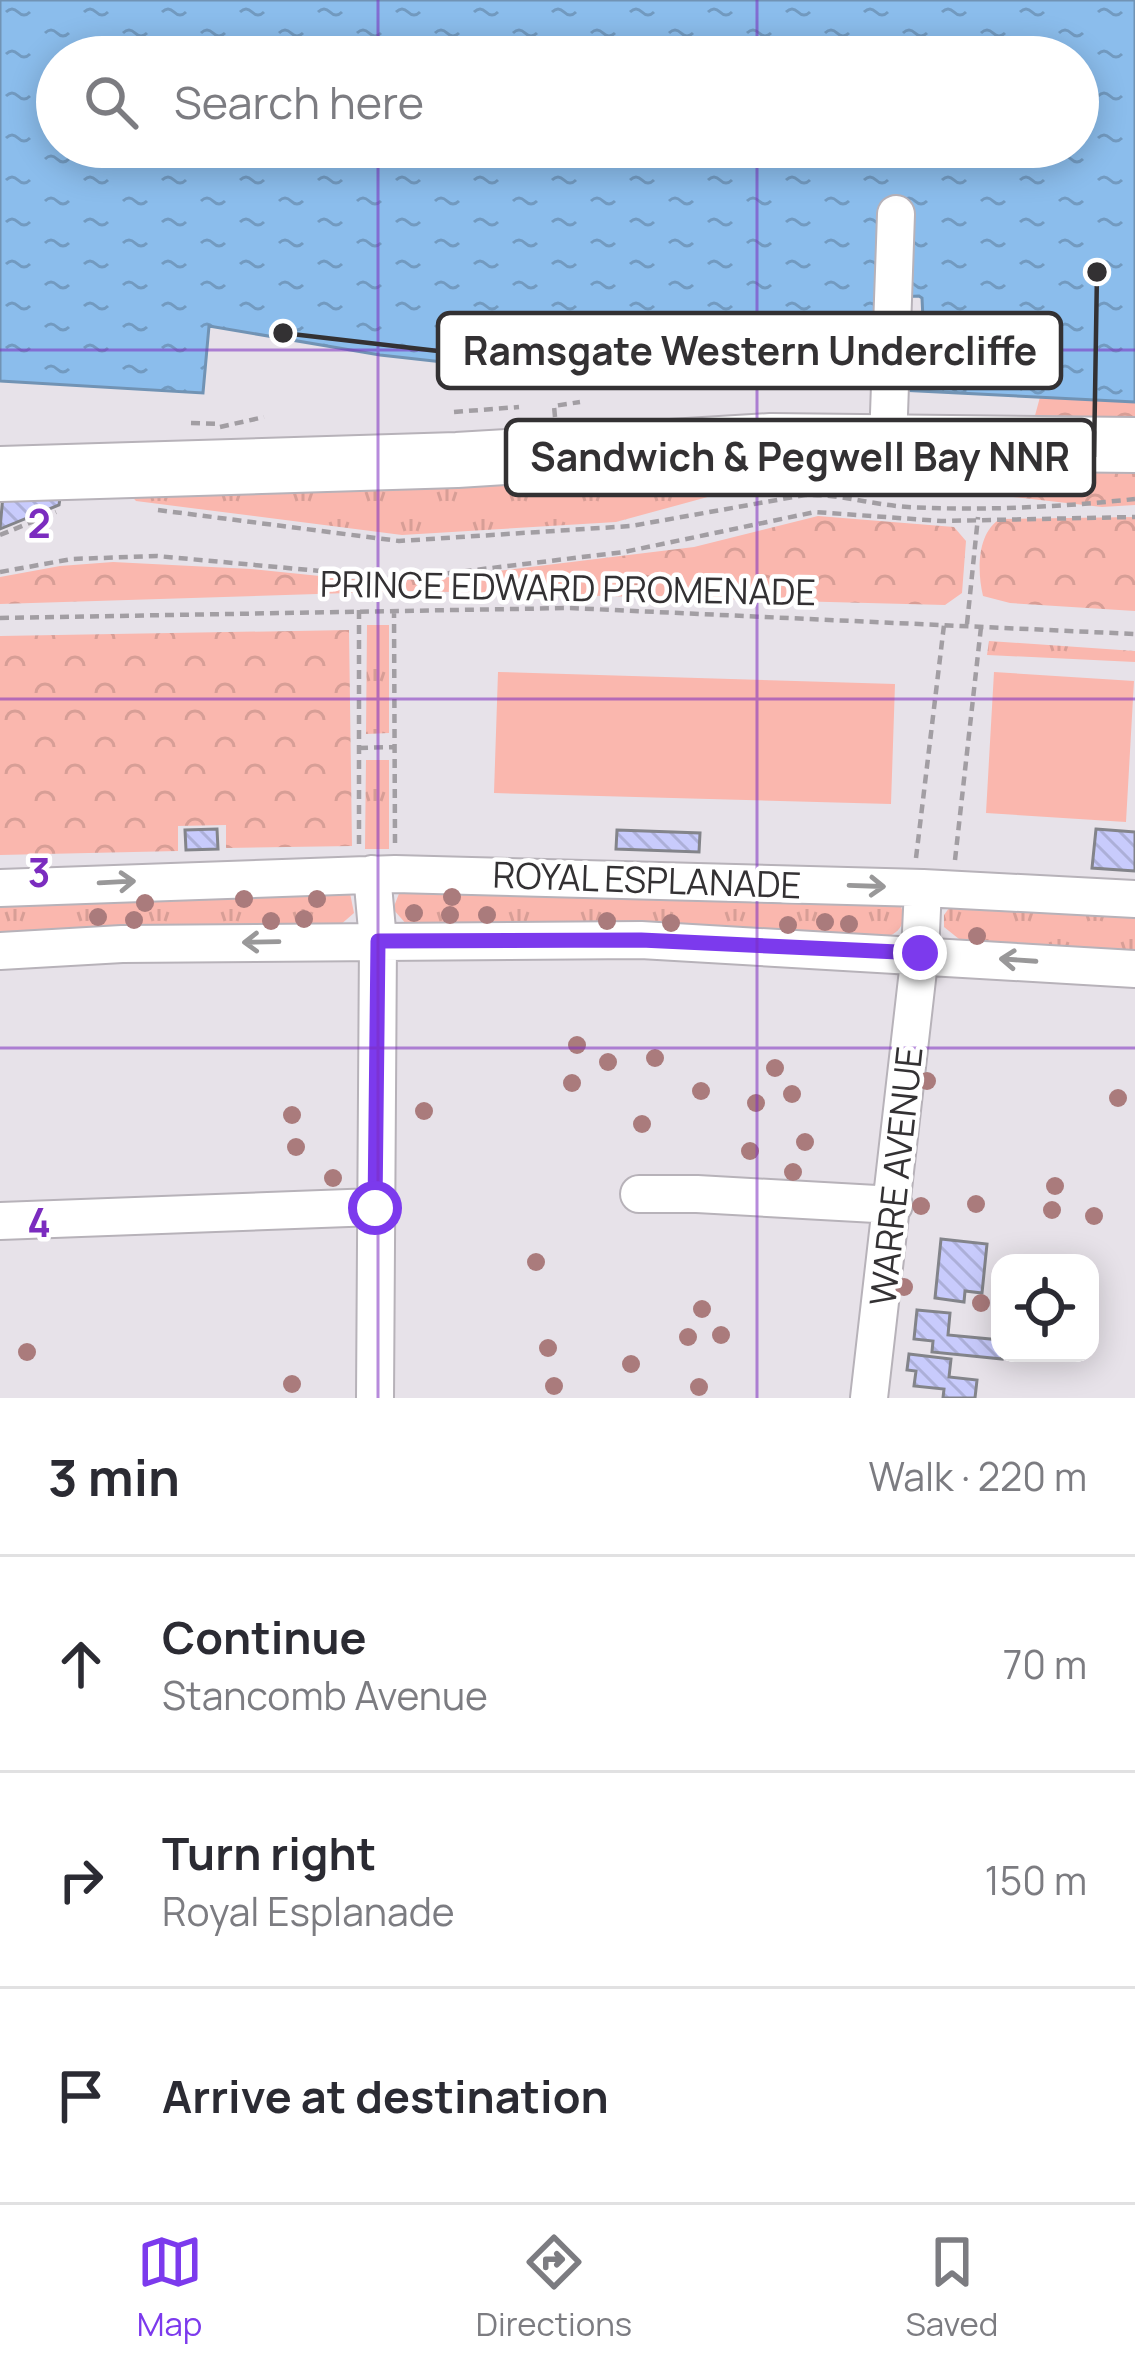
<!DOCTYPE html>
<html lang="en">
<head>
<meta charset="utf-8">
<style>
  body { margin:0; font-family:Manrope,sans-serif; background:#f7f7f7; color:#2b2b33 }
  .controls { position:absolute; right:36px; bottom:36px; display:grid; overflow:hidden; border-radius:24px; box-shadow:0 6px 30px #0003 }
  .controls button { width:108px; height:108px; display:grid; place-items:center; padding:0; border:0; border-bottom:3px solid #e1e1e2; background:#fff; color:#2b2b33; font:60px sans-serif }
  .stop { position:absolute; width:36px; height:36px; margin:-27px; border:9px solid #7c3aed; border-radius:50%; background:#fff }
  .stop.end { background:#7c3aed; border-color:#fff; box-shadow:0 3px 12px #0008 }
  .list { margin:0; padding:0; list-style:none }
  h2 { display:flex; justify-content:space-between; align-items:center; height:156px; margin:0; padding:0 48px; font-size:51px }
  h2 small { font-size:39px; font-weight:400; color:#7c7c81 }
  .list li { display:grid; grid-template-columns:78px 1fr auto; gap:36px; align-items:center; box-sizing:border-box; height:216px; padding:0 48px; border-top:3px solid #e1e1e2 }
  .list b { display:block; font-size:45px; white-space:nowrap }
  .list p { margin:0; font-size:39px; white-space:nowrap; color:#7c7c81 }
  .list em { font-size:39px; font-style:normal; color:#7c7c81 }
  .icon { flex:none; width:66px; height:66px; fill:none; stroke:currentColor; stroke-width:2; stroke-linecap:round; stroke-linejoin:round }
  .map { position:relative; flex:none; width:1135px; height:1398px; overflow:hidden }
  .search { position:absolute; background:#fff; box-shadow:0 6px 30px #0003; left:36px; right:36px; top:36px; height:132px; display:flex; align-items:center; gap:30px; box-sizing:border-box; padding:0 42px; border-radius:66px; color:#7c7c81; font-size:45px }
  .sheet { height:804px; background:#fff }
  nav { display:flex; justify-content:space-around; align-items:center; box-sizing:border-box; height:168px; border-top:3px solid #e1e1e2; background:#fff; font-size:33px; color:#7c7c81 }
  nav a { display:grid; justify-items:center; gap:6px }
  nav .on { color:#7c3aed }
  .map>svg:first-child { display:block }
</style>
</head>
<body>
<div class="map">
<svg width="1135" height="1398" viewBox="0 0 1135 1398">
  <defs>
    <pattern id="grass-tufts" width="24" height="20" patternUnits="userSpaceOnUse" patternTransform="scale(3)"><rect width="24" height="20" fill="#fab7ae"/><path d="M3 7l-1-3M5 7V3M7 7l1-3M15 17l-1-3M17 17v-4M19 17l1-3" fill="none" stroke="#d79e96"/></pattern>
    <pattern id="park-crowns" width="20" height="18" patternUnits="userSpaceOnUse" patternTransform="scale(3)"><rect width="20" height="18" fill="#fab7ae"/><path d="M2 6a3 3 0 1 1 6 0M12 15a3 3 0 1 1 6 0" fill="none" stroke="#d79e96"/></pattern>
    <pattern id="water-ripples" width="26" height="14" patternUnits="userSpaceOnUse" patternTransform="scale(3)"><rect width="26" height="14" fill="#8bbdec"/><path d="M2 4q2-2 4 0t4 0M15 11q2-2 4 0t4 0" fill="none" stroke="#729ac0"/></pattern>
    <pattern id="building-back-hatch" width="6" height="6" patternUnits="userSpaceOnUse" patternTransform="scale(3)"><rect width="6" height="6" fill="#c8cbfc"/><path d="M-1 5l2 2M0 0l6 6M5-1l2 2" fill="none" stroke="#acafd8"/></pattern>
  </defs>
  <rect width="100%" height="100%" fill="#e7e2e9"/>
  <path fill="url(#grass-tufts)" d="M736 454 737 489 616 522 402 535 136 501 123 487Z
    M367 625H389V733L366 734Z
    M989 641 1135 651V662L987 655Z
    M366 760H389V849H365Z
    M400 891 899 903C907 916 904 930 889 936L650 926 407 925 393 909Z
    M350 893 354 913 339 926 0 936V899Z
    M952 904 1135 911V950L959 939 944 927V915Z"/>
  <path fill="url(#park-crowns)" d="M1135 108V505L1102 507 1013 497 1040 397 1078 147Z
    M818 516 954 527 966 541 962 593 945 605 411 591 0 604V577L60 566 113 562 251 569 349 579 425 580 694 547Z
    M1135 517V611L1010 603 983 596C977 571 977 533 1000 519Z
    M349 630 352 846 226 848V825L178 826V851L0 855V636Z"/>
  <path fill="#fab7ae" d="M498 672 895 684 891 804 494 793Z
    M994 672 1134 681 1126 822 986 813Z"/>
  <path fill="url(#water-ripples)" stroke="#7193b4" stroke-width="3" fill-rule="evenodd" d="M0 0H1135V402L900 390 902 319H923L922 298 919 296 879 298 878 348 703 338 544 317 541 373 380 355 209 326 203 393 0 381ZM57 57H1078V147H57Z"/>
  <path fill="url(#building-back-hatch)" stroke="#83848a" stroke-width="3" d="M61 491 59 505 0 529 3 495Z
    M217 829 218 849 186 850 185 830Z
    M1096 829 1135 832V871L1092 868Z
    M617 830 700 833 699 852 616 849Z
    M941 1239 987 1244 982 1293 965 1291 964 1302 935 1298Z
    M917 1310 950 1313 948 1335 1000 1340 1002 1359 932 1352 933 1341 914 1339Z
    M909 1354 951 1359 949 1377 977 1380 975 1398H943L944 1389 914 1386 916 1371 907 1370Z"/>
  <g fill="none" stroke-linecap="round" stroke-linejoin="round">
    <g stroke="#b7b2b9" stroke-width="40">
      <path id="minor" d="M888 442 896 214
        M372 874 378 941 375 1398
        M0 888 395 874 923 888 1135 899
        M0 951 122 944 641 940 1135 969
        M639 1194H697L894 1205
        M0 1221 375 1207
        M869 1398 920 953 923 888"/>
    </g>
    <g stroke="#b7b2b9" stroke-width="58">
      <path id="highway" d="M0 474 457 460 771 441 1135 445"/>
    </g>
    <path stroke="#a29ea3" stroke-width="4.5" stroke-dasharray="9 6" stroke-linecap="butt" d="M454 412 519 407
      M555 417 554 406 580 402
      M191 423 220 424
      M220 427 264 417
      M158 510 399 541 631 526 805 495C841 494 873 505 908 507 983 511 1060 507 1135 499
      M0 535 56 512
      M0 572 72 559 157 556 331 572 425 576 624 552 815 512 941 521 1135 517
      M394 609 395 843
      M359 610V844
      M0 618 570 608 1135 634
      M967 624 978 517
      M359 748 395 747
      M916 858 944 625
      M955 860 981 627"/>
    <use href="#minor" stroke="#fff" stroke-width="36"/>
    <use href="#highway" stroke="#fff" stroke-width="54"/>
  </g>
  <g fill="#aa7b7c">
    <circle cx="452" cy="897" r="9"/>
    <circle cx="244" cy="899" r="9"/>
    <circle cx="317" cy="899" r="9"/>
    <circle cx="145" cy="903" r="9"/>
    <circle cx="414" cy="913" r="9"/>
    <circle cx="450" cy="915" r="9"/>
    <circle cx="487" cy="915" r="9"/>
    <circle cx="98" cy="917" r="9"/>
    <circle cx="304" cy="919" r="9"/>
    <circle cx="134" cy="920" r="9"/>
    <circle cx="271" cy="921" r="9"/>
    <circle cx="607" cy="921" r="9"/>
    <circle cx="825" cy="922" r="9"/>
    <circle cx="671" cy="923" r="9"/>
    <circle cx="849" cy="924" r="9"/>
    <circle cx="788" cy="925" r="9"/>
    <circle cx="977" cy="936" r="9"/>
    <circle cx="577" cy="1045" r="9"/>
    <circle cx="655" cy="1058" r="9"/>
    <circle cx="608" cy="1062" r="9"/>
    <circle cx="775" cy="1068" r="9"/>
    <circle cx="927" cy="1081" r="9"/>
    <circle cx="572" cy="1083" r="9"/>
    <circle cx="701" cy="1091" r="9"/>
    <circle cx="792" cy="1094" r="9"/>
    <circle cx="1118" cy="1098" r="9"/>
    <circle cx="756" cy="1103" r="9"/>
    <circle cx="424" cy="1111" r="9"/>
    <circle cx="292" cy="1115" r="9"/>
    <circle cx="642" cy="1124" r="9"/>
    <circle cx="805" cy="1142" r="9"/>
    <circle cx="296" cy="1147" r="9"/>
    <circle cx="750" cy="1151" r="9"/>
    <circle cx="793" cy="1172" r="9"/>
    <circle cx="333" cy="1178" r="9"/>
    <circle cx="1055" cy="1186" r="9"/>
    <circle cx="976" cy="1204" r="9"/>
    <circle cx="921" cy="1206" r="9"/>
    <circle cx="1052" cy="1210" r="9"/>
    <circle cx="1094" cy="1216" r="9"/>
    <circle cx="536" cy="1262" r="9"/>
    <circle cx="904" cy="1287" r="9"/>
    <circle cx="981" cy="1303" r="9"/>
    <circle cx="702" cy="1309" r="9"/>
    <circle cx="721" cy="1335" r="9"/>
    <circle cx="688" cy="1337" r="9"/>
    <circle cx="548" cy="1348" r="9"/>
    <circle cx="27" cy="1352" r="9"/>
    <circle cx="631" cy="1364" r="9"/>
    <circle cx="292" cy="1384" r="9"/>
    <circle cx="554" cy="1386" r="9"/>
    <circle cx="699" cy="1387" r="9"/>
  </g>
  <defs><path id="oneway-shaft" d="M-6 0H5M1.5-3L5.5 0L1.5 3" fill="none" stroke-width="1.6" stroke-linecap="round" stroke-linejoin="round" transform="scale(3)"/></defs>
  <g stroke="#999899">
    <use href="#oneway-shaft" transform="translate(117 882) rotate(-3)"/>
    <use href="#oneway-shaft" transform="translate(867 886) rotate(2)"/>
    <use href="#oneway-shaft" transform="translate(261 942) rotate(179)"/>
    <use href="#oneway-shaft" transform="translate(1018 960) rotate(-176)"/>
  </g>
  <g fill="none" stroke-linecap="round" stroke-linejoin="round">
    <path stroke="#7c3aed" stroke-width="15" d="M375 1208 378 941 641 940 920 953"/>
  </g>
  <path fill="none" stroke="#7b2cbf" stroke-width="3" stroke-opacity="0.55" d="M378 0V57M757 0V57M378 147V1398M757 147V1398M0 350H1135M0 699H1135M0 1048H1135"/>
  <g text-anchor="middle" stroke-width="9" stroke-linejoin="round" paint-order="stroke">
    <g font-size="36" fill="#333133" stroke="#fff">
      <text transform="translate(568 588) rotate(1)" y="13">PRINCE EDWARD PROMENADE</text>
      <text transform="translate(647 880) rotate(2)" y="13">ROYAL ESPLANADE</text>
      <text transform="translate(896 1176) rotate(-84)" y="13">WARRE AVENUE</text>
    </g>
  </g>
  <g font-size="39" text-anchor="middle" font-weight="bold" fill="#7b2cbf" stroke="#fff" stroke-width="9" stroke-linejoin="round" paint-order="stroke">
    <text x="39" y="538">2</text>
    <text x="39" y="887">3</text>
    <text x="39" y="1237">4</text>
  </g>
  <path fill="none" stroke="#333133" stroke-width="4.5" d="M283 333L438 351M1097 272L1094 457"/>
  <g fill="#333133" stroke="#fff" stroke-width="4.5">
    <circle cx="283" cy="333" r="12"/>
    <circle cx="1097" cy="272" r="12"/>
  </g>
  <g fill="#fff" stroke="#333133" stroke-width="4.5">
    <rect x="438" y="313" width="623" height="75" rx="12"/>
    <rect x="506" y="420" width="588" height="75" rx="12"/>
  </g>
  <g font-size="39" text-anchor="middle" font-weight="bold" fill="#333133">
    <text x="750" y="365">Ramsgate Western Undercliffe</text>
    <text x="800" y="471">Sandwich &amp; Pegwell Bay NNR</text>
  </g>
</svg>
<div class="controls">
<button><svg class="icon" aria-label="locate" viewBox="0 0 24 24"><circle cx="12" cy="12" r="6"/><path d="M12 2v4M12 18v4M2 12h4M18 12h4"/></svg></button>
</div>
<div class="stop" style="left:375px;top:1208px"></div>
<div class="stop end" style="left:920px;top:953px"></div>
<div class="search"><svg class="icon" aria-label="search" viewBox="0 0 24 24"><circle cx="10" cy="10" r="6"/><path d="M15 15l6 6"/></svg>Search here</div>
</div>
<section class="sheet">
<h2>3 min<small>Walk · 220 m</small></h2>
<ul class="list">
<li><svg class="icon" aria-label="ahead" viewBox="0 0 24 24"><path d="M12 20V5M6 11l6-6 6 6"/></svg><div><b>Continue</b><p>Stancomb Avenue</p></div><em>70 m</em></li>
<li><svg class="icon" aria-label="right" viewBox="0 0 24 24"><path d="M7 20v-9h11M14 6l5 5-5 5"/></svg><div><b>Turn right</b><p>Royal Esplanade</p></div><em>150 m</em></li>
<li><svg class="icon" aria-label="arrive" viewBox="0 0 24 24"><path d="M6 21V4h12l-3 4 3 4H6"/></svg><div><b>Arrive at destination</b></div></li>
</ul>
</section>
<nav>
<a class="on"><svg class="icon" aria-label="map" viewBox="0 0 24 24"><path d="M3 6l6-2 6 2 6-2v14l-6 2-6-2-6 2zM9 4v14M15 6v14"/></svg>Map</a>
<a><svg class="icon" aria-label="directions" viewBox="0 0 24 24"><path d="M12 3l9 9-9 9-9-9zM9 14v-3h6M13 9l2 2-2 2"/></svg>Directions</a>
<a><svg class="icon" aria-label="saved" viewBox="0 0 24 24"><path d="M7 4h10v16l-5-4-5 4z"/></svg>Saved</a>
</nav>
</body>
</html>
